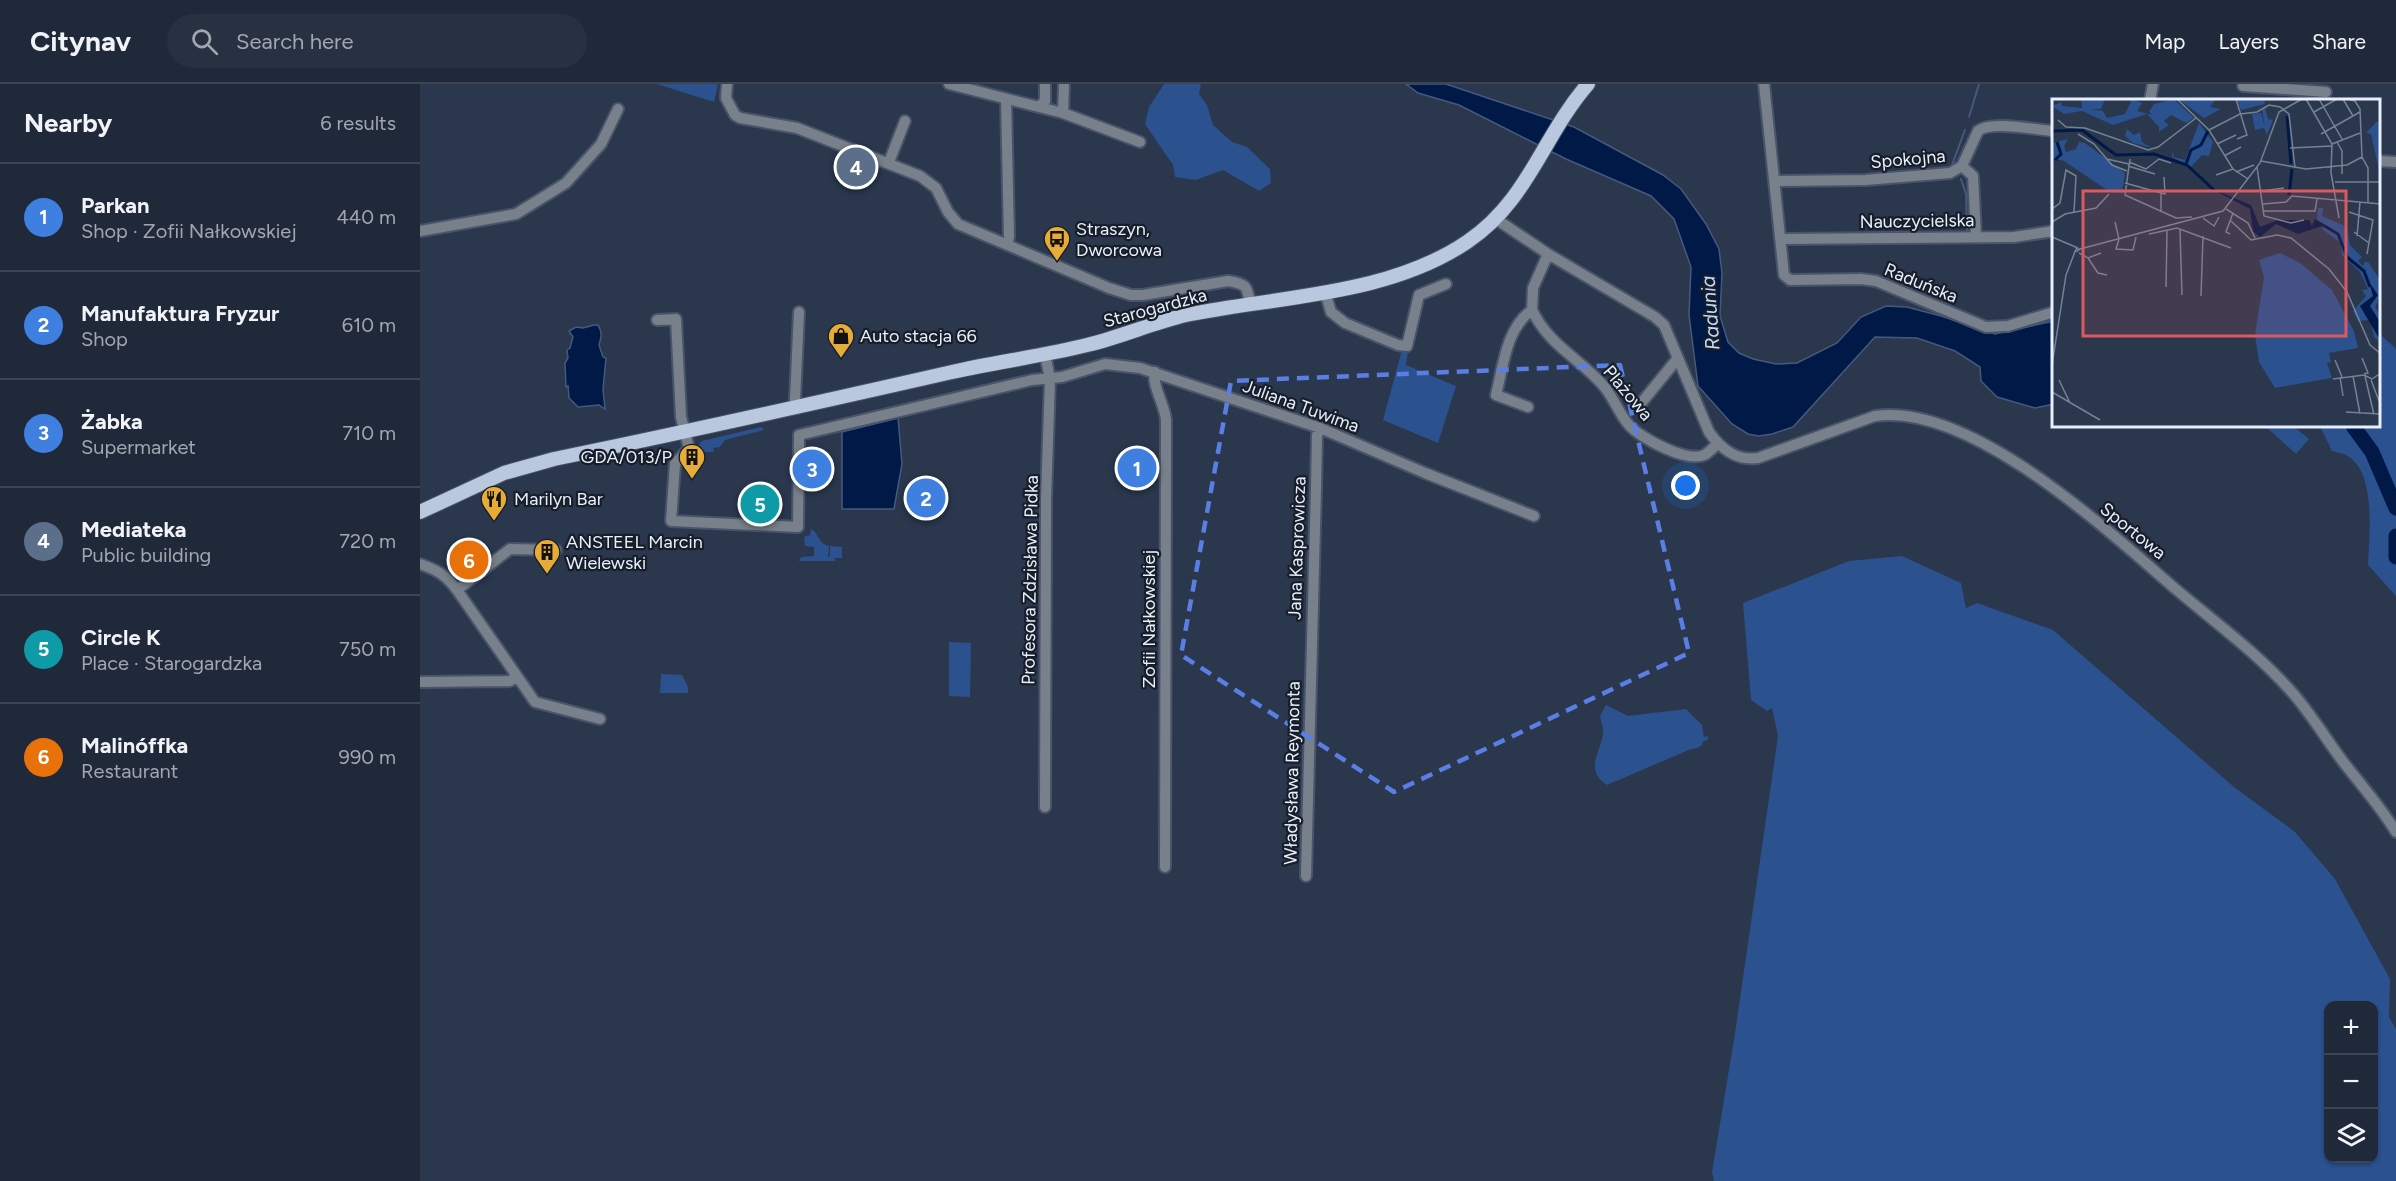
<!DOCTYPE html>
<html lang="en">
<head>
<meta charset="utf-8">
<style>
  body { margin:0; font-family:Figtree,sans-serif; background:#283142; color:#f1f3f6 }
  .controls { position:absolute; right:18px; bottom:18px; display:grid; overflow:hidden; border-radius:12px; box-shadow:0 2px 4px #0004 }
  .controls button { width:54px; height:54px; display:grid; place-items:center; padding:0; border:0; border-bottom:2px solid #3d4554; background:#20293a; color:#f1f3f6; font:30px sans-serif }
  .you { position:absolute; left:1266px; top:402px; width:21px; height:21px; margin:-15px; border:4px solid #fff; border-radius:50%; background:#1a73e8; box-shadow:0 0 0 9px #1a73e833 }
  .badge { display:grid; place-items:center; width:39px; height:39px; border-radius:50%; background:#d93025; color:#fff; font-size:20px; font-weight:700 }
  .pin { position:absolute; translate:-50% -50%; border:3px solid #fff; box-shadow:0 2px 6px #0006 }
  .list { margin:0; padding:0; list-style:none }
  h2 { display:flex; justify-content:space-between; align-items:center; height:78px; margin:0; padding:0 24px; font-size:26px }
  h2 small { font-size:20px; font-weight:400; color:#a2a6af }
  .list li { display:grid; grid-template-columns:39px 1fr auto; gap:18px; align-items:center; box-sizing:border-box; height:108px; padding:0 24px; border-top:2px solid #3d4554 }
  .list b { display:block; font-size:22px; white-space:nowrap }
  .list p { margin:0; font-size:20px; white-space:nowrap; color:#a2a6af }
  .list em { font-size:20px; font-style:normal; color:#a2a6af }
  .icon { flex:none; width:33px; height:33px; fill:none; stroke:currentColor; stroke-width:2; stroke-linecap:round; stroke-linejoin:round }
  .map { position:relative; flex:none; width:1976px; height:1097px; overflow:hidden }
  header { display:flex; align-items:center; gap:36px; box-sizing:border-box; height:84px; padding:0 30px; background:#20293a; border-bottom:2px solid #3d4554 }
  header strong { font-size:28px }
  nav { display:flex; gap:33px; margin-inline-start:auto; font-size:21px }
  .search { width:420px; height:54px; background:#283142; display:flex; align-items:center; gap:15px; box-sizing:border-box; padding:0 21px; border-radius:33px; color:#a2a6af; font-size:22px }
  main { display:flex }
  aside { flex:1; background:#20293a }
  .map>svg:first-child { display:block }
</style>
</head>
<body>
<header>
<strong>Citynav</strong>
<div class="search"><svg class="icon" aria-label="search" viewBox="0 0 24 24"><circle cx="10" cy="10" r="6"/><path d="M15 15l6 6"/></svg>Search here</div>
<nav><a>Map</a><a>Layers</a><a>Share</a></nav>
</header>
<main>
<aside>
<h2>Nearby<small>6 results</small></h2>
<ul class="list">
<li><span class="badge" style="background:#3f7fe0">1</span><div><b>Parkan</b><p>Shop · Zofii Nałkowskiej</p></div><em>440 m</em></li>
<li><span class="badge" style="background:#3f7fe0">2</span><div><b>Manufaktura Fryzur</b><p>Shop</p></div><em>610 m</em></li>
<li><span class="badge" style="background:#3f7fe0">3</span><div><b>Żabka</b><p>Supermarket</p></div><em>710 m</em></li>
<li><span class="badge" style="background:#5c6f8a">4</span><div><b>Mediateka</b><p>Public building</p></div><em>720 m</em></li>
<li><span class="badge" style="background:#0f9aa8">5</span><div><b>Circle K</b><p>Place · Starogardzka</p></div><em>750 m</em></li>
<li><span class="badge" style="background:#e8710a">6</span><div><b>Malinóffka</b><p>Restaurant</p></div><em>990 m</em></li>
</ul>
</aside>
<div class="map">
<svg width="1976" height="1097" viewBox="0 0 1976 1097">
  <rect width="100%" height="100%" fill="#2a374d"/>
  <path fill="#2b518f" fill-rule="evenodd" d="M237 0H298L294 18Z
    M744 0H781L779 10 787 21 793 41 812 58 827 63 850 85 851 99 839 107 803 86 776 96 755 93 753 81 725 40 729 23Z
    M1960 250 1976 265V512L1948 481C1949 452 1957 387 1926 371 1922 369 1916 368 1912 367L1900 342H1960Z
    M982 266 988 268 986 281 1036 302 1018 359 963 336Z
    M1845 342H1873L1889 355 1876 370Z
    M341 343 344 346 305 356 299 364 298 363 293 364 294 368H285L277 363 282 357Z
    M391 445C399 449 398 460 409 462L408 473 410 472V462L422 463V474H415V477H379L381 473 394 472V463L385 462 384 453 390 451Z
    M1482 472 1541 499 1546 524 1557 519 1633 546 1814 703 1875 748 1915 795 1970 895 1969 933 1976 945V1097H1294L1292 1088 1315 949 1358 652 1352 624 1347 627 1331 616 1323 519 1429 477ZM1908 922H1954V1074H1908Z
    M529 558 551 559 550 613 529 612Z
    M241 590 262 591 268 603V609H240Z
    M1186 621 1208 632 1266 625 1282 641 1284 653 1287 652 1289 655 1282 658 1283 660 1278 664 1271 665 1187 701C1165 687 1179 670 1183 651 1184 645 1181 638 1180 632Z"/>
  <path fill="#001947" stroke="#45597e" stroke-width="1.5" d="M986 0H1026L1154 43 1243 91 1261 105 1286 140 1299 165 1302 189 1300 232 1308 258 1319 269 1333 275 1356 280 1377 279 1417 259 1441 233 1466 222 1487 223 1521 232 1575 250 1634 237V320L1615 324 1577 313 1561 297 1560 283 1535 267 1497 254 1455 253 1373 343 1352 350 1339 352 1328 350 1312 340 1278 302 1269 231 1271 183 1254 135 1231 112 1146 75 1039 21 998 9Z
    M174 241H178C183 249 181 253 179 261L183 273 186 274 183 305 185 325 179 321 158 323 149 314 148 302 146 303 145 279 148 274 147 266 150 264 153 253 149 247 156 243 163 244Z
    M478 334 482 380 474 425H422V348Z"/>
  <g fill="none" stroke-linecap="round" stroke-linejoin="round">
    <path stroke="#45597e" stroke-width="2" d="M1549 33 1559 0
      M1532 81 1545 46
      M1541 95 1546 110 1547 147"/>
    <path stroke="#001947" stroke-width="15" d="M1933 342 1952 368 1976 424
      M1976 452V473"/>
    <g stroke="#485469" stroke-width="14">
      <path id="minor" d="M307 0 306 14 315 31 320 34 377 44 500 92 516 104 528 128 538 140 689 204 711 211H723L808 197C827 200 827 202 830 220
        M529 0 619 23 625 17V0
        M1344 0 1364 191 1370 196 1441 195 1456 197 1566 243 1588 242 1634 228
        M1823 2 1906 8
        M586 15 589 153 587 161
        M1730 16 1733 0
        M619 23 643 29 644 0
        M643 29 720 58
        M1960 77 1976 78
        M469 78 485 37
        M1542 82 1553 92 1556 153
        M1354 97 1445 96 1530 89 1542 82 1558 47C1570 36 1617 46 1634 47
        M1076 135 1128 170 1235 233 1244 241 1289 348C1301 365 1316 377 1338 374L1455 332C1551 318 1689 448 1758 507 1796 539 1837 569 1870 606 1890 628 1906 655 1924 679 1942 702 1961 723 1976 748
        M0 147 96 130 146 99 181 60 198 25
        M1360 155 1594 153 1634 147
        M905 208 911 228 925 239 978 261 987 262 999 211 1026 200
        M1112 226C1129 261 1156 272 1181 299 1193 311 1198 329 1209 341 1220 354 1267 379 1284 371 1289 369 1293 363 1298 360
        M237 236 256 235 261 333 269 364 255 380 251 437 378 443 379 351 612 296 642 293 685 280 720 284 900 344 1005 389 1114 432
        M735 288C731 300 745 321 746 336L745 783
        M1108 323 1076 311C1083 283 1086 244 1112 226L1113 204 1128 170
        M1218 323 1258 274
        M377 324 375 316 379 228
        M0 480C17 486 26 491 37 506L90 465 136 466
        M37 506 115 618 180 635
        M0 598 90 597 96 593
        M625 723 626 415 630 295 625 270
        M886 792 896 404 897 351 900 344"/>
    </g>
    <g stroke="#485469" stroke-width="16">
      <path id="major" d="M0 428 84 389 134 375C267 348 400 318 532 288 577 278 622 272 667 261 701 253 732 239 766 231 858 212 967 212 1047 158 1109 116 1122 53 1168 0"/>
    </g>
    <use href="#minor" stroke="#78808b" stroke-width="10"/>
    <use href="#major" stroke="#b9c8df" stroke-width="14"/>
  </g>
  <path fill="none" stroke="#5a7ee3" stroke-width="4.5" stroke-dasharray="12 8" stroke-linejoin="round" d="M1200 281 1269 569 974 708 761 571 811 297Z"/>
  <defs>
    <g id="bus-pin" transform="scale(1.35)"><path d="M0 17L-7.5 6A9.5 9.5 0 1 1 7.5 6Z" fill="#e7ac37" stroke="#181e28"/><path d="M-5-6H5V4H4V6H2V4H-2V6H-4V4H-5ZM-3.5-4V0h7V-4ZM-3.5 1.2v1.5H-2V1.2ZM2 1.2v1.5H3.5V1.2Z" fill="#111"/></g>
    <g id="shop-pin" transform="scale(1.35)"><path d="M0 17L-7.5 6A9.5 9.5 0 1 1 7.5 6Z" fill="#e7ac37" stroke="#181e28"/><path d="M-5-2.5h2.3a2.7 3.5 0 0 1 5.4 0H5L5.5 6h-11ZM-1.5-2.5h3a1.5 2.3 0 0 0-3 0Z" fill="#111"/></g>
    <g id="building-pin" transform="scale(1.35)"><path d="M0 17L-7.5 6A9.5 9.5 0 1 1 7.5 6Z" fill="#e7ac37" stroke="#181e28"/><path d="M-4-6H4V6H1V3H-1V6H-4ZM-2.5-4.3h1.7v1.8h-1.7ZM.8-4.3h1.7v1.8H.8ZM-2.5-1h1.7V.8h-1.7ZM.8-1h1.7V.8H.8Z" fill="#111"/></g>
    <g id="restaurant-pin" transform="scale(1.35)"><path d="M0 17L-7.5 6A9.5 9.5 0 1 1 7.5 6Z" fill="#e7ac37" stroke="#181e28"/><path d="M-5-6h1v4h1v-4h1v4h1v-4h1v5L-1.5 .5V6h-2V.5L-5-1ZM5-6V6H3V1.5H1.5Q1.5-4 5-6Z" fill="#111"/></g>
  </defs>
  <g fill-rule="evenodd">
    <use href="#bus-pin" x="637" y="155"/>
    <use href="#shop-pin" x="421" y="252"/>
    <use href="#building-pin" x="272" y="373"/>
    <use href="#restaurant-pin" x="74" y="415"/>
    <use href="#building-pin" x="127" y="468"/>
  </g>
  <g text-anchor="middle" stroke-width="4.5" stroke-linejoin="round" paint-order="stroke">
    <g font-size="18" fill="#e7effe" stroke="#181e28">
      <text transform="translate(1488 75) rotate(-5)" y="6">Spokojna</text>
      <text transform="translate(1497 137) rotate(-1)" y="6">Nauczycielska</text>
      <text transform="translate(1501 199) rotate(22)" y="6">Raduńska</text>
      <text transform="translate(735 224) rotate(-15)" y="6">Starogardzka</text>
      <text transform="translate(1208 309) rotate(50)" y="6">Plażowa</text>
      <text transform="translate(881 322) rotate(20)" y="6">Juliana Tuwima</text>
      <text transform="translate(1713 447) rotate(39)" y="6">Sportowa</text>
      <text transform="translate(877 464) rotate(-88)" y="6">Jana Kasprowicza</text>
      <text transform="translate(610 496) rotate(-89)" y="6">Profesora Zdzisława Pidka</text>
      <text transform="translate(729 535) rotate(-90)" y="6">Zofii Nałkowskiej</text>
      <text transform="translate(872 689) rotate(-89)" y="6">Władysława Reymonta</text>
    </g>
    <g font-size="18" fill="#e7effe" stroke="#181e28" text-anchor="start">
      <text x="656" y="151">Straszyn,<tspan x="656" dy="21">Dworcowa</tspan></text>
      <text x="440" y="258">Auto stacja 66</text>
      <text x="252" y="379" text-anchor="end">GDA/013/P</text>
      <text x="94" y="421">Marilyn Bar</text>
      <text x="146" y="464">ANSTEEL Marcin<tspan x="146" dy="21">Wielewski</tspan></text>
    </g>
    <g font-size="20" font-style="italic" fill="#c2d9fe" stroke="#181e28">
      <text transform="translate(1290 229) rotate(-94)" y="7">Radunia</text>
    </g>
  </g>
  <g transform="translate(1632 15)">
    <rect width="328" height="328" fill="#2a374d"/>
    <path d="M29 0H53L49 10H39L51 12 55 19 73 15 80 0 90 4 85 12 100 16 97 12 102 5 122 0 142 19 134 24 119 16 112 22 117 26 107 33V28L95 15 61 26 30 12 12 15 0 7 9 3 10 7 30 9ZM126 0H164L158 8 169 10 152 19ZM185 0H212L213 5 189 11ZM213 8 216 20 221 21 215 36 212 29 203 31 200 15 209 14 213 28 210 11ZM325 22 328 26V76L319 35 314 34ZM147 24 161 43 157 57 150 56 139 68 120 58V52L122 58 133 61ZM75 30 82 36 88 33 90 43 100 49 81 44 73 37ZM16 40 12 47 14 53 24 50 27 43 33 44 73 74 70 94 58 93 12 62 0 59V44ZM266 109H271L270 117 295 128 298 146 310 158 306 162 311 167 313 162 317 164 328 181V198L323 208 328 215V243L322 238 318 221 306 222 301 212 314 197 310 191 316 190 308 173 290 156 289 144 271 131V124L265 121ZM228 154 248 164 280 191 302 232 306 249 277 254 279 263 275 264 280 279 223 289 207 263 203 236 212 178 207 161Z" fill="#2b518f"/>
    <path d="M158 89 199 106 208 128 226 121H257L260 127 263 120 273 126 246 135 224 125 208 138 201 132 198 110ZM317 183 326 196 318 207 328 223V241L308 207 321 197Z" fill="#001947"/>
    <path fill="none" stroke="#001947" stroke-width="3" d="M235 17 239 65M0 32 30 31 64 56 102 55 135 66 163 92M3 61 9 55 5 43M134 65 139 51 149 46 156 32M237 96 240 70M271 126 286 135 295 158 312 172 318 188"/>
    <path fill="none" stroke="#768194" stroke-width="1.5" d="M125 0 157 31 181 70 196 80M184 0 195 36 185 40M254 0 280 45 279 74 287 119M267 0 290 40M291 0 301 17M296 0 303 2 308 10 310 58 316 69V103M262 13 285 0M6 21 14 28 33 29 96 51 106 48 144 19M157 31 188 15 205 13 217 6 228 8 237 15 243 69M26 35 42 45 60 66 75 72M269 35 308 13M285 43 290 52V75M165 45 184 36M280 45 308 34M238 49 280 47M172 57 189 48M55 60 77 65M78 60 73 96 124 119 140 118M209 62 254 70 295 66 310 58M77 63 94 70 107 60 119 64M76 67 103 75M205 68 212 117 239 124 252 121M184 73 202 66M164 76 181 70M283 83H328M73 84 113 95 112 78M210 92 232 89M109 94V113M211 105 234 103 240 97 329 105M0 110 8 104 14 71 24 77 22 113M174 110 196 124 203 139M212 112H263L265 100M297 113 321 121 315 155M151 119 162 127 167 118M179 122 199 141 225 136 239 139 277 170 295 193 318 246 329 255M0 123 13 115 44 109 57 95M63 123 67 140 64 150 81 151 84 138M128 131 130 196M302 133 317 144M97 135 125 129 179 149M178 135 174 133 181 114M305 137 308 103M0 138 26 149M28 150 171 112 208 64 227 13 250 0M27 154 36 159 49 154M36 159 46 174 55 176M114 188 115 131M149 197 151 137M310 259 316 274 312 275M283 261 290 278M0 266 14 176 24 150H28L24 153M301 277 308 315M313 277 322 316M288 278 291 297M281 280 312 276 320 280 329 274M7 281 18 304M319 281 329 307M0 293 48 321M294 313 329 315"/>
    <path fill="#da5a5e" fill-opacity="0.15" stroke="#da5a5e" stroke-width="3" d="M31 92H294V237H31Z"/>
    <rect width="328" height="328" fill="none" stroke="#e7effe" stroke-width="3"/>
  </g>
</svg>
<div class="controls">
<button>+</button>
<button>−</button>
<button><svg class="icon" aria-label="layers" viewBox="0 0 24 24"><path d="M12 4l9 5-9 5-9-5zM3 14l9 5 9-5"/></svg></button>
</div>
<div class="you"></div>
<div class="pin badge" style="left:717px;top:384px;background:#3f7fe0">1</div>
<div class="pin badge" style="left:506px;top:414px;background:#3f7fe0">2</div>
<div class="pin badge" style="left:392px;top:385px;background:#3f7fe0">3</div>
<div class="pin badge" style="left:436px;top:83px;background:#5c6f8a">4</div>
<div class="pin badge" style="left:340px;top:420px;background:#0f9aa8">5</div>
<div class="pin badge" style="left:49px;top:476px;background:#e8710a">6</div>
</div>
</main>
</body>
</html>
